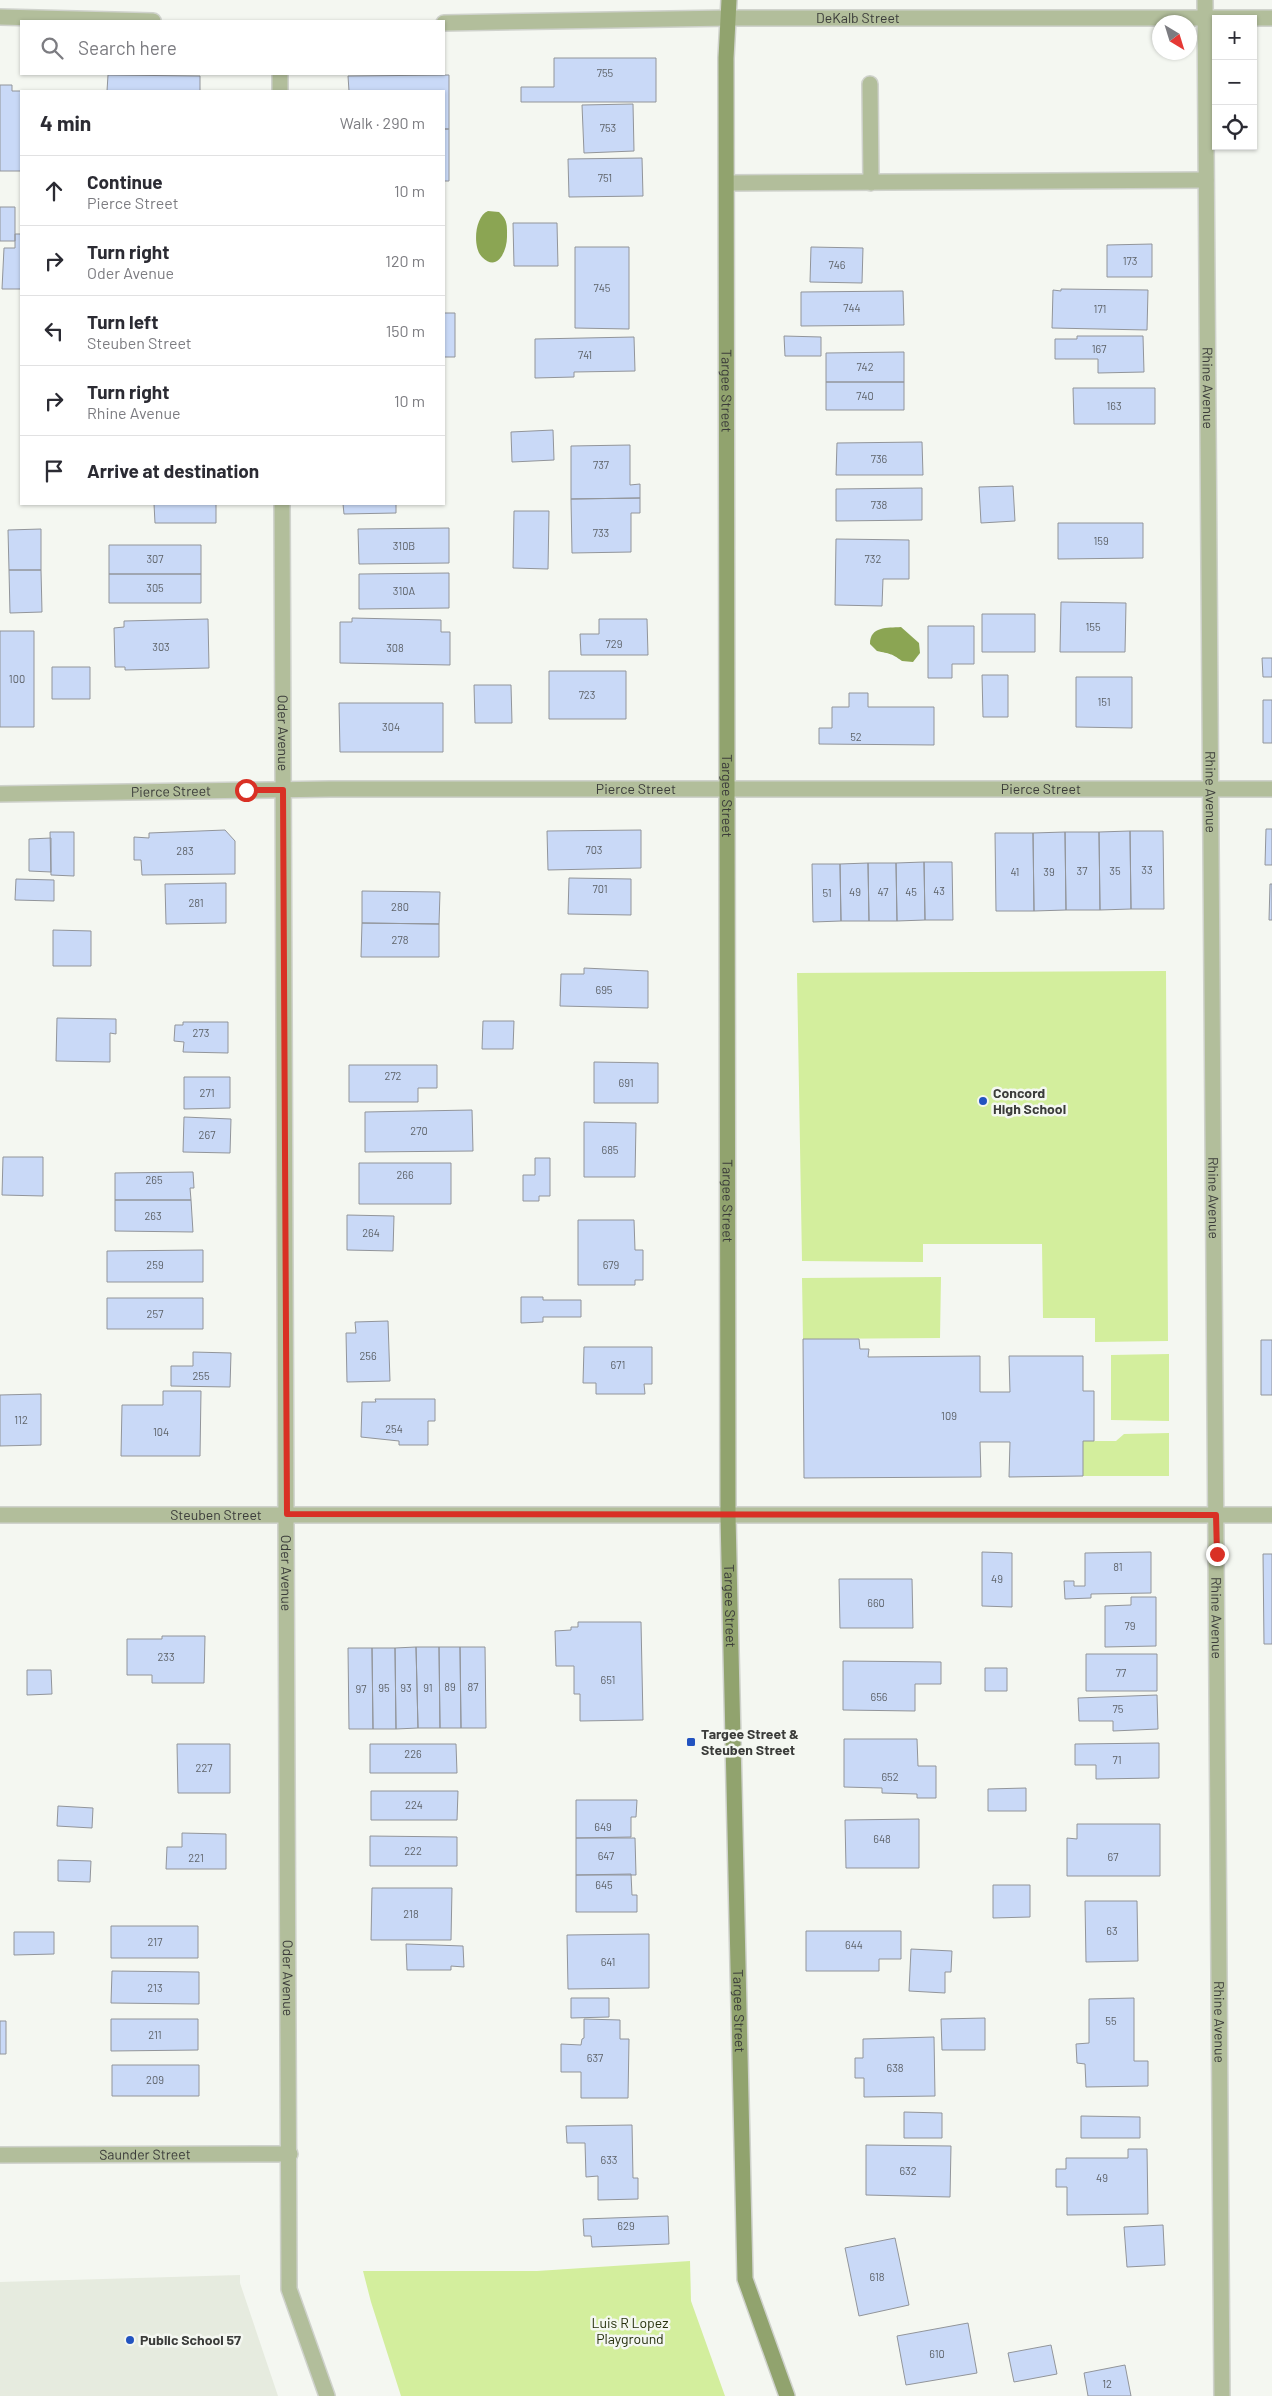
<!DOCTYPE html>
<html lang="en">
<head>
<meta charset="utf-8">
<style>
  body { margin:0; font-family:Barlow,sans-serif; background:#f7f7f7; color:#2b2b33 }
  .controls { position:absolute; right:15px; top:15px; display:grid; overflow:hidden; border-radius:0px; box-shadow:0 1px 4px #0004 }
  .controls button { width:45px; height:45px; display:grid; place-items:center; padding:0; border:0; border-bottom:1px solid #e1e1e2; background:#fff; color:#2b2b33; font:25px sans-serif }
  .compass { position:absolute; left:1152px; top:15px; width:45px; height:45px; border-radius:50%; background:#fff; box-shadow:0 1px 4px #0004; rotate:142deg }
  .stop { position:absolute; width:15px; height:15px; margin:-11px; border:4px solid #d93025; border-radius:50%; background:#fff }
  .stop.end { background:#d93025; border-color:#fff; box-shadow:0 1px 5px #0008 }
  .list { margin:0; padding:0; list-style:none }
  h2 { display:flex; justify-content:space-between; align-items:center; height:65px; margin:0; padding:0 20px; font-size:21px }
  h2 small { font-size:16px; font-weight:400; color:#7c7c81 }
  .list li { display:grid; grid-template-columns:32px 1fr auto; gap:15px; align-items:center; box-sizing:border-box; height:70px; padding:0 20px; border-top:1px solid #e1e1e2 }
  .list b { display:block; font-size:19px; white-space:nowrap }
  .list p { margin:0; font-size:16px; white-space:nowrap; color:#7c7c81 }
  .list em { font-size:16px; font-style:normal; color:#7c7c81 }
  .icon { flex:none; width:28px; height:28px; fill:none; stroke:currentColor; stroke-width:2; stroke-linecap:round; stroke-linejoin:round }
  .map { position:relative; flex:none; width:1272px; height:2396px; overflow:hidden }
  .search { position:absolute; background:#fff; box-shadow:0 1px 4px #0004; left:20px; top:20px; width:425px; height:55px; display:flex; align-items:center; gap:12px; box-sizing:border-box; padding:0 18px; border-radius:0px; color:#7c7c81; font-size:19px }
  .panel { position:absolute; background:#fff; box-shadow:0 1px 4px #0004; left:20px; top:90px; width:425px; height:415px; border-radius:0px }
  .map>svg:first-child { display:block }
</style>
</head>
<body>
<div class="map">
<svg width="1272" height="2396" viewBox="0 0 1272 2396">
  <rect width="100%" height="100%" fill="#f4f7f1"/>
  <path fill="#e6ebdf" d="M240 2275V2283L278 2396H0V2282Z"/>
  <path fill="#d3ee9d" d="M1166 971 1168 1341 1095 1342V1318H1043L1042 1244H923V1262L802 1261 797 973Z
    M941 1277 940 1338 803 1339 802 1278Z
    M1169 1354V1421L1111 1420V1355Z
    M1169 1433V1476H1083V1441H1116L1124 1434Z
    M690 2261 691 2301 725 2396H401L371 2302 363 2271H537Z"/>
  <path fill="#8ba553" d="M488 211 499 212C508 220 507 226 507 237 507 250 498 273 482 257 472 247 475 216 488 211Z
    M901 627 919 643 920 653 913 662 902 661C891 653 890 654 877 651L870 644C870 626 887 628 901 627Z"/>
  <path fill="#c9d9f7" stroke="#92959a" d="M554 58H656V102H521V87H554Z
    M108 75 200 76V91H107Z
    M449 75V129H444V91H349L348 76Z
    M0 85H12V91H31H21V171H0Z
    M633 104 634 151 584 153 582 105Z
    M444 129H449V181H444Z
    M642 158 643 196 569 197 568 159Z
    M0 207H15V241H0Z
    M513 223H557L558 266H514Z
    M15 234H21V289H2L4 248H15Z
    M1152 244V277H1107V245Z
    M575 247H629V329L575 328Z
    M811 247 863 248 862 283 810 282Z
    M1061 289 1148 290 1147 330 1052 328 1053 290 1061 291Z
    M903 291 904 325 801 326V292Z
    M444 313H455V357H444Z
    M784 336 821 337V356H785Z
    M1077 336H1143L1144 372 1098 373V359H1055V339H1077Z
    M634 337 635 371 574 372V377L535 378V339Z
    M904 352V382H826V353Z
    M826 382H904V410H826Z
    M1073 388H1155V424H1074Z
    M553 430 554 460 512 462 511 432Z
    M922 442 923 475H836L837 443Z
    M630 445V485L640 484V498L571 499V446Z
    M1013 486 1015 521 981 523 979 487Z
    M922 488V520L836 521V489Z
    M640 498V513H631V552L572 553 571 499Z
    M154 504H216V523H155Z
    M343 504H396V513L344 514Z
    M514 511H549L548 569 513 568Z
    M1058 523H1143V558L1058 559Z
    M449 528V563L359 564 358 529Z
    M41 529V570H9L8 530Z
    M836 539 909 540V579H883L882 606 835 605Z
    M109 545H201V574H109Z
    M9 570H41L42 612 10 613Z
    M449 573V608L359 609V574Z
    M109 574H201V603H109Z
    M1061 602 1126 603 1125 652H1060Z
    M982 614H1035V652H982Z
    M352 618 441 620V632H450V665L340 663V622H352Z
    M208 619 209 668 125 670V667H115L114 628 124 627V621Z
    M599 619H647L648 655H581L580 634H599Z
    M928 626H974V664H952V678H928Z
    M0 631H34V727H0Z
    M1262 658H1272V677H1263Z
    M52 667H90V699H52Z
    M549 671H626V719H549Z
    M982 675H1008V717H983Z
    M1076 677H1132V728L1076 727Z
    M474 685H511L512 723H475Z
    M849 693H868V707H934V745L819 744V728H832V707H849Z
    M1263 700H1272V743H1263Z
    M339 703H443V752H340Z
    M1266 829H1272V865H1265Z
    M225 830 235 841V874L142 875 141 860H134V837L149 838V833Z
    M641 830V868L548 870 547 831Z
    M1130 831H1163L1164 909H1131Z
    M1130 831 1131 909 1100 910 1099 832Z
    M50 832H74V876L51 875Z
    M1065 832H1099L1100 910H1066Z
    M1065 832 1066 910 1034 911 1033 833Z
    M995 833H1033L1034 911H996Z
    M51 838V872L29 871V839Z
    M924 862H952L953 920H925Z
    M924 862 925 920 897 921 896 863Z
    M868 863H896L897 921H869Z
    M868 863 869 921H841L840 864Z
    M812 864H840L841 921 813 922Z
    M569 878 631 879V915L568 914Z
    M16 879 54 880V901L15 900Z
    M226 883V923L166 924 165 884Z
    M1270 884H1272V920H1269Z
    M362 891 440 892 439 924 362 923Z
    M362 923 439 924V957H361Z
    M53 930 91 931V966H53Z
    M584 968 648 971V1008L560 1006 561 974H584Z
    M57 1018 116 1019V1034L110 1033V1062L56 1061Z
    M483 1021H514L513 1049H482Z
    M183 1022H228V1053L183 1052 184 1042 174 1041 175 1025H183Z
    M594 1062 658 1063V1103H594Z
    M349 1065H437V1088H418V1102H349Z
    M184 1077H230V1108L184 1109Z
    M472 1110 473 1151 365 1152V1112Z
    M184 1117 231 1119 230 1153 183 1152Z
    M584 1122 636 1123 635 1177H584Z
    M3 1157H43V1196L2 1195Z
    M535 1158H550V1196H539V1201H523V1175H535Z
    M359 1163H451V1204H359Z
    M193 1172 194 1188H190L191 1200H115V1173Z
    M115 1200H191L193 1232 115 1231Z
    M347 1215 394 1216 393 1251 347 1250Z
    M578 1220H634L635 1250H643V1280H635V1285H578Z
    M203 1250V1282H107V1251Z
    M521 1297H543V1300H581V1317H543V1322L521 1323Z
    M107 1298H203V1329H107Z
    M388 1321 390 1381 347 1382 346 1333H356L355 1322Z
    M803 1339H859L860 1349H869L868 1357 980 1356V1392H1010L1009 1356H1083V1391H1094V1441H1083V1476L1009 1477 1010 1442H980L981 1477 804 1478Z
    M1261 1340H1272V1395H1261Z
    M584 1347H652V1384H644L645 1394H596V1383H583Z
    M193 1352 231 1353 230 1387 171 1386V1366H193Z
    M163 1391H201L200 1456H121L122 1405H163Z
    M41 1394V1445L0 1446V1395Z
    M375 1399H435V1421H428V1445H399V1441L361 1437 362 1402H376Z
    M982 1552 1012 1553V1607L982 1606Z
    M1151 1552V1593L1091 1594V1598L1065 1599 1064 1581H1074V1586H1085V1553Z
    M1263 1554H1272V1644H1264Z
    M839 1579H912L913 1628H840Z
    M1131 1597H1156V1646L1105 1647V1606L1131 1605Z
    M578 1622H641L643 1720 580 1721V1694H574V1666H556L555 1631 571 1630V1627H578Z
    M162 1636H205L204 1683H152V1675H127V1639H162Z
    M416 1647H439L440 1728H418Z
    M416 1647 418 1728 396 1729 395 1648Z
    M439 1647H460L461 1728H440Z
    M460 1647H485L486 1728H461Z
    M348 1648H372L373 1729H349Z
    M372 1648H395L396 1729H373Z
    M1086 1654H1157V1691H1086Z
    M843 1661 941 1662V1684H915V1711L843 1710Z
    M985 1668H1007V1691H985Z
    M27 1670H51L52 1694 27 1695Z
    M1157 1695 1158 1729 1113 1731V1721H1079L1078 1698Z
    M844 1739H917L918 1766H936V1798H917V1794L882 1793V1788L844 1787Z
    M1159 1743V1778L1096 1779V1765H1075V1744Z
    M177 1744H230V1793H178Z
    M370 1744H456L457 1773H370Z
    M1026 1788V1811H988V1789Z
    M371 1791H458L457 1820H371Z
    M576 1800H637L636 1817H631V1837L576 1838Z
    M58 1806 93 1808 92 1828 57 1826Z
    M919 1819V1868H846L845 1820Z
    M1077 1824H1160V1876H1067V1838L1077 1839Z
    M182 1833 226 1834V1869H166L167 1847H182Z
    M370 1836 457 1837V1866H370Z
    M576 1838H635L636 1875H576Z
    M58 1860 91 1861 90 1882 58 1881Z
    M631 1874 632 1895H637V1912H576V1875Z
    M993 1885H1030V1917L993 1918Z
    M372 1888H452L451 1940H371Z
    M1085 1901H1137L1138 1961 1086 1962Z
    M111 1926H198V1958H111Z
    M806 1931H901V1959H879V1971H806Z
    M14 1932H54V1954L14 1955Z
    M649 1934V1988L568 1989 567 1935Z
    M406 1944 463 1946 464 1967 451 1966V1970H407Z
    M911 1949 952 1951 951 1972H945V1993L909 1991Z
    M112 1971 199 1972V2004L111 2003Z
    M571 1998H609V2017L571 2018Z
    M1134 1998V2061H1148V2086L1086 2087 1085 2064 1077 2063 1076 2044 1089 2043V1999Z
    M985 2018V2050H942L941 2019Z
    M111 2019H198V2050L111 2051Z
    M584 2019 620 2020V2039H629L628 2098H581V2072H561V2044L581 2045 582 2039 584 2038Z
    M0 2021H6V2054H0Z
    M934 2037 935 2096 864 2097V2078H855V2058H863V2039Z
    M112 2065H199V2096H112Z
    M904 2112 942 2113V2138H904Z
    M1081 2116 1140 2117V2138H1081Z
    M632 2125 633 2178H638V2199L598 2200V2176L586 2177 585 2143H567L566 2126Z
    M866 2145 951 2146 950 2197 866 2195Z
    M1128 2149H1147L1148 2214 1067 2215V2187H1056V2169H1066V2158H1128Z
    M668 2216 669 2244 592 2247 591 2236H584L583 2219Z
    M1163 2225 1165 2265 1127 2267 1124 2227Z
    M895 2238 909 2305 859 2316 845 2248Z
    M968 2323 977 2373 906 2385 897 2336Z
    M1051 2345 1057 2374 1014 2382 1008 2353Z
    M1125 2365 1131 2396H1088L1084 2373Z"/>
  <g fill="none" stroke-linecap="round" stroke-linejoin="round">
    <g stroke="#cfd2cc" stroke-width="18">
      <path id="service" d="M870 84 871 183
        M727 183 1206 180"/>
    </g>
    <g stroke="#cfd2cc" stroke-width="18">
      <g id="minor">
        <path id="s1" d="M1205 0 1222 2396"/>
        <path d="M0 17 153 21"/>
        <path id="s2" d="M444 23 728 18H1272"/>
        <path d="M280 74V91"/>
        <path id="s3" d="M282 504 289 2289 327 2396"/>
        <path id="s4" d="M0 794 330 789H1272"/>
        <path id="s5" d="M0 1515H1272"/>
        <path id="s6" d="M0 2155 290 2154"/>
      </g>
    </g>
    <g stroke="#cfd2cc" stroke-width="18">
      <g id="secondary">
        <path id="s7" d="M729 0 726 58 728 1516 745 2279 787 2396"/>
      </g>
    </g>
    <use href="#service" stroke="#b2be9b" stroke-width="15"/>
    <use href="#minor" stroke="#b2be9b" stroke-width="15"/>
    <use href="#secondary" stroke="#91a36e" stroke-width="15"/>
  </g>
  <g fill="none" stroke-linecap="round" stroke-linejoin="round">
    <path stroke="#d93025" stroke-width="6" d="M246 790H283L287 1514 1216 1515 1217 1554"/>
  </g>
  <g fill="#2253c0" stroke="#f4f7f1" stroke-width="2">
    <circle cx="983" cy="1101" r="5"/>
    <rect x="686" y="1737" width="10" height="10" rx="2.5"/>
    <circle cx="130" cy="2340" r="5"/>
  </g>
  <g text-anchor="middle" stroke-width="5" stroke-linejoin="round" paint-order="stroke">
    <g font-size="11" fill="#5e6369">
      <text x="605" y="77">755</text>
      <text x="608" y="132">753</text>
      <text x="605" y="182">751</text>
      <text x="1130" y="265">173</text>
      <text x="837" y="269">746</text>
      <text x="602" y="292">745</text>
      <text x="852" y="312">744</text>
      <text x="1100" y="313">171</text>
      <text x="1099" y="353">167</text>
      <text x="585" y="359">741</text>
      <text x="865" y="371">742</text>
      <text x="865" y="400">740</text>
      <text x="1114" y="410">163</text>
      <text x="879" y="463">736</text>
      <text x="601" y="469">737</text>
      <text x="879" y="509">738</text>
      <text x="601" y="537">733</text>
      <text x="1101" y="545">159</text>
      <text x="404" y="550">310B</text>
      <text x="155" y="563">307</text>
      <text x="873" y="563">732</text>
      <text x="155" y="592">305</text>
      <text x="404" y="595">310A</text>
      <text x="1093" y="631">155</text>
      <text x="614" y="648">729</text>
      <text x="161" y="651">303</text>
      <text x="395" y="652">308</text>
      <text x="17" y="683">100</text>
      <text x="587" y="699">723</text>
      <text x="1104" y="706">151</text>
      <text x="391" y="731">304</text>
      <text x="856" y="741">52</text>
      <text x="594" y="854">703</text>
      <text x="185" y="855">283</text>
      <text x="1147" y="874">33</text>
      <text x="1082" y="875">37</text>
      <text x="1115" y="875">35</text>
      <text x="1015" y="876">41</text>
      <text x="1049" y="876">39</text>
      <text x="600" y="893">701</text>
      <text x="939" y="895">43</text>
      <text x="855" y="896">49</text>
      <text x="883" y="896">47</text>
      <text x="911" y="896">45</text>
      <text x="827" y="897">51</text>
      <text x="196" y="907">281</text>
      <text x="400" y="911">280</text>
      <text x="400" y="944">278</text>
      <text x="604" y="994">695</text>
      <text x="201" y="1037">273</text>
      <text x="393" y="1080">272</text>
      <text x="626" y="1087">691</text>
      <text x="207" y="1097">271</text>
      <text x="419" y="1135">270</text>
      <text x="207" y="1139">267</text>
      <text x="610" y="1154">685</text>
      <text x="405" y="1179">266</text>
      <text x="154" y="1184">265</text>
      <text x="153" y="1220">263</text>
      <text x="371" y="1237">264</text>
      <text x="155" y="1269">259</text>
      <text x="611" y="1269">679</text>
      <text x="155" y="1318">257</text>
      <text x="368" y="1360">256</text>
      <text x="618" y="1369">671</text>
      <text x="201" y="1380">255</text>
      <text x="949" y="1420">109</text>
      <text x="21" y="1424">112</text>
      <text x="394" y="1433">254</text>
      <text x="161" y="1436">104</text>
      <text x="1118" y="1571">81</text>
      <text x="997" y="1583">49</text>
      <text x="876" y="1607">660</text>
      <text x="1130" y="1630">79</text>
      <text x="166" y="1661">233</text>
      <text x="1121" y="1677">77</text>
      <text x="608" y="1684">651</text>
      <text x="450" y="1691">89</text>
      <text x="473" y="1691">87</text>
      <text x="384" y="1692">95</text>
      <text x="406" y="1692">93</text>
      <text x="428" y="1692">91</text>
      <text x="361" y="1693">97</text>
      <text x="879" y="1701">656</text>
      <text x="1118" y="1713">75</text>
      <text x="413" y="1758">226</text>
      <text x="1117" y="1764">71</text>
      <text x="204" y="1772">227</text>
      <text x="890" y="1781">652</text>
      <text x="414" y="1809">224</text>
      <text x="603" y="1831">649</text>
      <text x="882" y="1843">648</text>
      <text x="413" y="1855">222</text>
      <text x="606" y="1860">647</text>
      <text x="1113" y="1861">67</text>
      <text x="196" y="1862">221</text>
      <text x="604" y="1889">645</text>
      <text x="411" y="1918">218</text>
      <text x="1112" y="1935">63</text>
      <text x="155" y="1946">217</text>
      <text x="854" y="1949">644</text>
      <text x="608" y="1966">641</text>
      <text x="155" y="1992">213</text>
      <text x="1111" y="2025">55</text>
      <text x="155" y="2039">211</text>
      <text x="595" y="2062">637</text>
      <text x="895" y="2072">638</text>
      <text x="155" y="2084">209</text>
      <text x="609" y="2164">633</text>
      <text x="908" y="2175">632</text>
      <text x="1102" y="2182">49</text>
      <text x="626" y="2230">629</text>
      <text x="877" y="2281">618</text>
      <text x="937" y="2358">610</text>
      <text x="1107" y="2388">12</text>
    </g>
    <g font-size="14" fill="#3b3c3a" stroke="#f4f7f1">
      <text dy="5" stroke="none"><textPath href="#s2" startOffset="414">DeKalb Street</textPath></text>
      <text dy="5" stroke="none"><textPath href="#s1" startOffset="388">Rhine Avenue</textPath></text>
      <text dy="5" stroke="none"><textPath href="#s7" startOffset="391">Targee Street</textPath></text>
      <text dy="5" stroke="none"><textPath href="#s3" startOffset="229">Oder Avenue</textPath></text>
      <text dy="5" stroke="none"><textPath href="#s4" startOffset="636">Pierce Street</textPath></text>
      <text dy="5" stroke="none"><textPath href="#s4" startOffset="1041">Pierce Street</textPath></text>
      <text dy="5" stroke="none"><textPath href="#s4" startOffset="171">Pierce Street</textPath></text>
      <text dy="5" stroke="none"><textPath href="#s1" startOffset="792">Rhine Avenue</textPath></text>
      <text dy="5" stroke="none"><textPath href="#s7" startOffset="796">Targee Street</textPath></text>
      <text dy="5" stroke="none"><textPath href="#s1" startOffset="1198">Rhine Avenue</textPath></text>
      <text dy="5" stroke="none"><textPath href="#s7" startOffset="1201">Targee Street</textPath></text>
      <text dy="5" stroke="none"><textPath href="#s5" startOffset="216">Steuben Street</textPath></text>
      <text dy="5" stroke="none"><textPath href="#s3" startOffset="1069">Oder Avenue</textPath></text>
      <text dy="5" stroke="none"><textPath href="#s7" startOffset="1606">Targee Street</textPath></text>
      <text dy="5" stroke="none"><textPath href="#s1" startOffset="1618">Rhine Avenue</textPath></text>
      <text dy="5" stroke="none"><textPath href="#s3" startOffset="1474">Oder Avenue</textPath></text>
      <text dy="5" stroke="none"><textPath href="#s7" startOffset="2011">Targee Street</textPath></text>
      <text dy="5" stroke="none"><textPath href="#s1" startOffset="2022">Rhine Avenue</textPath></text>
      <text dy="5" stroke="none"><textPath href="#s6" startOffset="145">Saunder Street</textPath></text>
    </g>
    <g font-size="14" font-weight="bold" fill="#3b3c3a" stroke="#f4f7f1" text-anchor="start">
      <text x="993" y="1098">Concord<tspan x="993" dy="16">High School</tspan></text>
      <text x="701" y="1739">Targee Street &amp;<tspan x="701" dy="16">Steuben Street</tspan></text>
      <text x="140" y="2345">Public School 57</text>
    </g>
    <g font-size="14" fill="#252f0c" stroke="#f4f7f1">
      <text x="630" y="2328">Luis R Lopez<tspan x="630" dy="16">Playground</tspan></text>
    </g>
  </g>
</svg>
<div class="controls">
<button>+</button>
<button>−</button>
<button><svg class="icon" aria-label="locate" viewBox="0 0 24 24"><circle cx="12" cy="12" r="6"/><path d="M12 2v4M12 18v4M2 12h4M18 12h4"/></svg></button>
</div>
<svg class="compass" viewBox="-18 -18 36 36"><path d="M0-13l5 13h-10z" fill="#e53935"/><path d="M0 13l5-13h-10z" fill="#7c7c81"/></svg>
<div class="stop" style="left:246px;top:790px"></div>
<div class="stop end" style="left:1217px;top:1554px"></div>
<div class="search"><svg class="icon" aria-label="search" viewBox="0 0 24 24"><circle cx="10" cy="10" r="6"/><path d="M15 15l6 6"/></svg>Search here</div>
<section class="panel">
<h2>4 min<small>Walk · 290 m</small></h2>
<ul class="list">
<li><svg class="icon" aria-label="ahead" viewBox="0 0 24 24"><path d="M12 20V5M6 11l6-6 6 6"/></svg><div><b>Continue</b><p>Pierce Street</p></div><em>10 m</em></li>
<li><svg class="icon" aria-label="right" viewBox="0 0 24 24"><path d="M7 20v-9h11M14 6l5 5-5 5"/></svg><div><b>Turn right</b><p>Oder Avenue</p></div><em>120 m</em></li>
<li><svg class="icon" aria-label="left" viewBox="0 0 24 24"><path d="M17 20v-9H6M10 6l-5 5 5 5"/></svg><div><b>Turn left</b><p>Steuben Street</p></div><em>150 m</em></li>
<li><svg class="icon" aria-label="right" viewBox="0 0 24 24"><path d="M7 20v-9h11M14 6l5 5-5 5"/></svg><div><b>Turn right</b><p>Rhine Avenue</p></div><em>10 m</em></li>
<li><svg class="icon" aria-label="arrive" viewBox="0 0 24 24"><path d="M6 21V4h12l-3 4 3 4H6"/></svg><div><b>Arrive at destination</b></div></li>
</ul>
</section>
</div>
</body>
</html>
